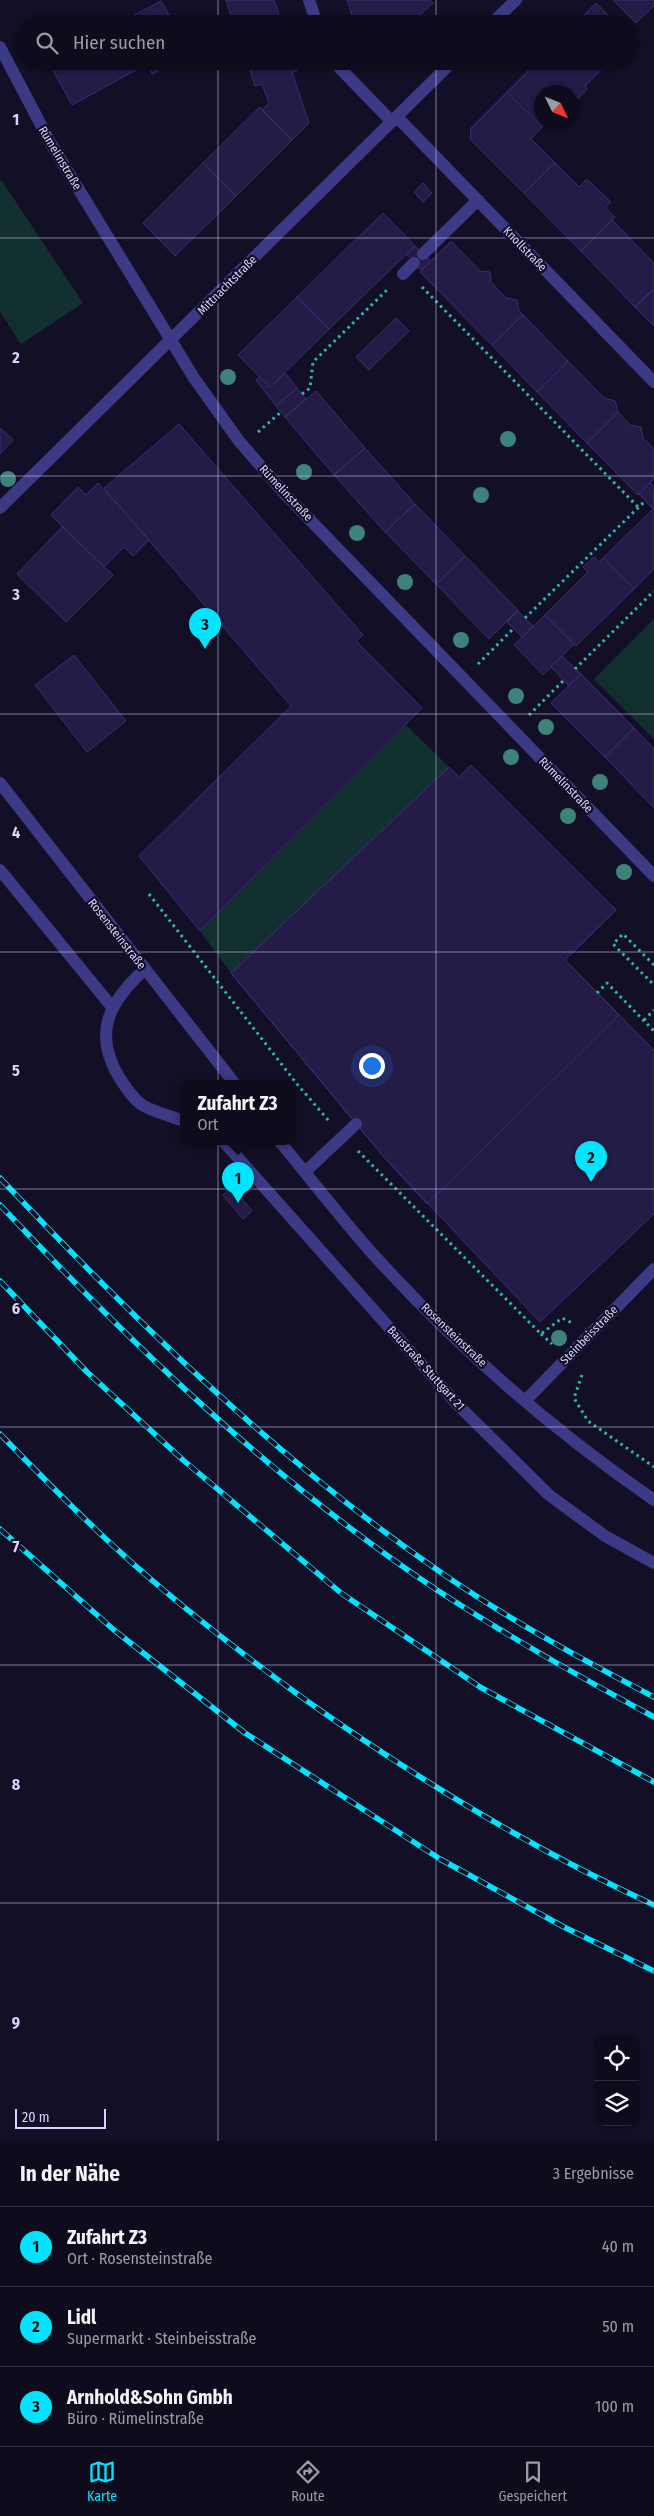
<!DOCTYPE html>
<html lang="de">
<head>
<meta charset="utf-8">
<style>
  body { margin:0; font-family:"Fira Sans Condensed",sans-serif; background:#1c1929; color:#f1f3f6 }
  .controls { position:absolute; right:15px; bottom:15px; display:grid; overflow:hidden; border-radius:10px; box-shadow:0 1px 4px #0004 }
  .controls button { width:45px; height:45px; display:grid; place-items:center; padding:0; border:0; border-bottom:1px solid #2e2b3b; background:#0e0b1c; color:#f1f3f6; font:25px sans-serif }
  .compass { position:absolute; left:534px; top:85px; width:45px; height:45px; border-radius:50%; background:#0e0b1c; box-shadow:0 1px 4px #0004; rotate:133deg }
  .scale { position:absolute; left:15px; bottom:12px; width:91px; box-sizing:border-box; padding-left:5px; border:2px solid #d9d4ff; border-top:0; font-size:14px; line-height:18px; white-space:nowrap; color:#d9d4ff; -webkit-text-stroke:4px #130f26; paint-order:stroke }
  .you { position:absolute; left:371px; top:1065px; width:18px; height:18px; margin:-12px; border:4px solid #fff; border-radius:50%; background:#1a73e8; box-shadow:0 0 0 8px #1a73e833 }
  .badge { display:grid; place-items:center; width:32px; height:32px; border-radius:50%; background:#00e5ff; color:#111; font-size:16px; font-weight:700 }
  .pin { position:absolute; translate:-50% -41px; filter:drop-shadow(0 1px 2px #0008) }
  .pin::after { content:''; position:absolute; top:26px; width:18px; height:15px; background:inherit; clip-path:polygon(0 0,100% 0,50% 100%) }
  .popup { position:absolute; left:180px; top:1080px; width:115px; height:65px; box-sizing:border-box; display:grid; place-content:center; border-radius:10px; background:#0e0b1c; filter:drop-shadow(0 1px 4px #0005); font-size:16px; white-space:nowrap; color:#9b9ba3 }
  .popup b { font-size:19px; color:#f1f3f6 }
  .popup::after { content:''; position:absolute; left:50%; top:100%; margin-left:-10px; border:10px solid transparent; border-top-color:#0e0b1c }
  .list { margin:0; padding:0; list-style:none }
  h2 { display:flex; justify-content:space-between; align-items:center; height:65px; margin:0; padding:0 20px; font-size:21px }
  h2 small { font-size:16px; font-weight:400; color:#9b9ba3 }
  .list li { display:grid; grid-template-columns:32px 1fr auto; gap:15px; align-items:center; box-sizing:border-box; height:80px; padding:0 20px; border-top:1px solid #2e2b3b }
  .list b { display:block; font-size:19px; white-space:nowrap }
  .list p { margin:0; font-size:16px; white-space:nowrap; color:#9b9ba3 }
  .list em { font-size:16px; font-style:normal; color:#9b9ba3 }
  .icon { flex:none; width:28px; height:28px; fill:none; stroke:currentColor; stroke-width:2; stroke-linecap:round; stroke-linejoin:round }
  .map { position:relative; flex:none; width:654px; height:2141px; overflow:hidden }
  .search { position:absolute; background:#0e0b1c; box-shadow:0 1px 4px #0004; left:15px; right:15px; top:15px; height:55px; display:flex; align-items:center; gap:12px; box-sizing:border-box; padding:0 18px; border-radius:28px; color:#9b9ba3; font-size:19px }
  .sheet { height:305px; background:#0e0b1c }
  nav { display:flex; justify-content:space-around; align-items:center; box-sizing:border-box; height:70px; border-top:1px solid #2e2b3b; background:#0e0b1c; font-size:14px; color:#9b9ba3 }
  nav a { display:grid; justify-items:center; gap:2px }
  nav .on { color:#00e5ff }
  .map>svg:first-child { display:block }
</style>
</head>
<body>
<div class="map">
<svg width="654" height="2141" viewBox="0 0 654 2141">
  <rect width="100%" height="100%" fill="#130f26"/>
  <path fill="#12302f" d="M2 181 83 303 21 344 0 312V182Z
    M654 619V739L594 679Z
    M406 725 449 767 231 973 200 931Z"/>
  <path fill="#241b47" stroke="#3b2d73" d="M226 0H274L282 24H234Z
    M347 0H430L433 3 410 24H355Z
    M613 0H654V6L636 23Z
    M161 1 174 24H124L123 21Z
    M596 3 617 24H575Z
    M51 61H145L147 64 72 105 49 63Z
    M145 61H176L152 74Z
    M247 61H295L298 70 292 72 309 123 292 140 262 110 269 103 262 84 255 86Z
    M538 61H593L602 69 585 86 587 89 572 105V92H542V122H547L542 127 507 92Z
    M593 61H610L602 69Z
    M507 92 542 127 531 139 555 163 524 193 470 139 471 128Z
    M260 107 292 140 236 196 203 163Z
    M203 163 236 196 175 256 143 223Z
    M555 163 579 187 587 179 611 202 605 208 615 217 581 251 524 193Z
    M423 183 432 193 423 202 414 192Z
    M383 213 415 246 329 329 297 297Z
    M612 220 654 263V289L635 307 581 251Z
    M451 241 480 271 490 272 491 282 506 298 517 300 519 311 523 315 492 345 420 272Z
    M415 246 431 261 421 270 406 254Z
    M654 289V326L635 307Z
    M297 297 329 329 270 387 238 355Z
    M523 315 568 361 537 392 492 345Z
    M396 318 409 331 369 370 356 357Z
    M568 361 604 398 615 401 618 412 587 443 537 392Z
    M285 373 297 388 276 406 256 380 260 377 270 387Z
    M297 388 306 399 285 417 276 406Z
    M316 391 365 448 334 475 285 417Z
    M618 412 630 425 641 427 643 438 654 449V479L638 495 587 443Z
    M179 424 363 635 356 641 422 708 200 931 139 856 291 706 104 488Z
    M0 428 13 440 0 454Z
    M365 448 415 504 385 532 334 475Z
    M98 483 149 540 133 556 124 547 104 567 51 515 78 487 86 495Z
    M650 483 654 487 653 509 639 494Z
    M415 504 465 556 436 584 385 532Z
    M654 508V569L634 589 603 558Z
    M62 527 113 575 66 622 17 574Z
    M465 556 518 610 489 639 436 584Z
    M594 557 599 562 603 558 634 589 576 646 545 615 588 572 583 567Z
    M518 611 533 626 522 637 507 622Z
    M545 615 574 644 543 675 514 645Z
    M74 655 126 721 87 752 35 685Z
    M562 656 581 674 569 686 551 667Z
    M581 674 634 728 605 757 551 703Z
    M634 728 654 749V808L605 757Z
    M471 765 616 910 565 960 654 1050V1214L540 1322 383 1156 231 973 449 767 459 777Z
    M471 765 616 910 565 960 619 1015 427 1204 383 1156 231 973 449 767 459 777Z
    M232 1187 252 1211 243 1219 223 1195Z"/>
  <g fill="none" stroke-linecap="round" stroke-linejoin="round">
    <path stroke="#2fb8b0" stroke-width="3" stroke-dasharray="2.5 4" stroke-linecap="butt" d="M422 287 639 508
      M302 394 310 388 313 362 389 288
      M258 432 281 412
      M525 618 645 501
      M478 664 513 629
      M575 669 654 591
      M529 715 564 680
      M149 894 297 1084 329 1121
      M654 965 623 934 613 944 654 985
      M597 993 607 983 654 1031
      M644 1020 654 1010
      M358 1151 541 1334 562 1318 572 1323
      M541 1334 552 1344
      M582 1375 574 1398 588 1421 654 1467"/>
    <path stroke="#3d3a85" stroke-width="12" d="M309 0 317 24
      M491 24 516 0
      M0 47 51 144 194 378 239 441 285 494 654 876
      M333 61 392 122
      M397 117 654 382
      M423 254 478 200
      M403 274 414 263
      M0 508 453 61
      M0 783 235 1084
      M0 870 112 1007
      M145 969C110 1001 92 1032 119 1077 125 1086 134 1101 144 1106 157 1113 171 1116 184 1121
      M224 1142 458 1405 549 1495 605 1536 654 1563
      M280 1142C311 1179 340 1217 372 1253 456 1346 551 1429 654 1500
      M305 1172 356 1124
      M525 1401 654 1269"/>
    <g stroke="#00e5ff" stroke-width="5.5">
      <path id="rail" d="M0 1178C137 1323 281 1463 446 1576 513 1622 583 1660 654 1697
        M0 1205C133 1346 275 1482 437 1590 507 1636 580 1677 654 1717
        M0 1281 87 1372 183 1460 341 1593 480 1687 654 1782
        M0 1434C39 1474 78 1514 119 1551 178 1605 242 1654 307 1701 417 1779 532 1849 654 1905
        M0 1529 114 1630 245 1733 440 1859 564 1927 654 1971"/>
    </g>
    <use href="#rail" stroke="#130f26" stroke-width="4" stroke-dasharray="11" stroke-linecap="butt"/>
  </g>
  <g fill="#3d827b">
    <circle cx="228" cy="377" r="8"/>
    <circle cx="508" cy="439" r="8"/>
    <circle cx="304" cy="472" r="8"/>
    <circle cx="8" cy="479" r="8"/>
    <circle cx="481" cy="495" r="8"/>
    <circle cx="357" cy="533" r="8"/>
    <circle cx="405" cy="582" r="8"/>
    <circle cx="461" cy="640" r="8"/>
    <circle cx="516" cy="696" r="8"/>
    <circle cx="546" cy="727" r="8"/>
    <circle cx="511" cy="757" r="8"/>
    <circle cx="600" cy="782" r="8"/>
    <circle cx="568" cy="816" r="8"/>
    <circle cx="624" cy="872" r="8"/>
    <circle cx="559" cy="1338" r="8"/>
  </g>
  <path fill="none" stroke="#d9d4ff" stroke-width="1" stroke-opacity="0.55" d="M218 0V24M436 0V24M218 61V2141M436 61V2141M0 238H654M0 476H654M0 714H654M0 952H654M0 1189H654M0 1427H654M0 1665H654M0 1903H654"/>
  <g text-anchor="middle" stroke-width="4.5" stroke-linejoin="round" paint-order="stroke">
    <g font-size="12" fill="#d9d4ff" stroke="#130f26">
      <text transform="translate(60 158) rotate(59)" y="4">Rümelinstraße</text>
      <text transform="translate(525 249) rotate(46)" y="4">Knollstraße</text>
      <text transform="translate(227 285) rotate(-45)" y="4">Mittnachtstraße</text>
      <text transform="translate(286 493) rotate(47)" y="4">Rümelinstraße</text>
      <text transform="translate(566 785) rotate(46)" y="4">Rümelinstraße</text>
      <text transform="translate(117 934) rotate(52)" y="4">Rosensteinstraße</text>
      <text transform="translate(454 1335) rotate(44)" y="4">Rosensteinstraße</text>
      <text transform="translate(589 1335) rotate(-46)" y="4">Steinbeisstraße</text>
      <text transform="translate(426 1368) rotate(48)" y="4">Baustraße Stuttgart 21</text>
    </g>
  </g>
  <g font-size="16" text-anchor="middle" font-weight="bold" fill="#d9d4ff" stroke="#130f26" stroke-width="4.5" stroke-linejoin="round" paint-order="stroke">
    <text x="16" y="125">1</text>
    <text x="16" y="363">2</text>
    <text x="16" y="600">3</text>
    <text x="16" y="838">4</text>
    <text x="16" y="1076">5</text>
    <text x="16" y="1314">6</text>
    <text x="16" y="1552">7</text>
    <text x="16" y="1790">8</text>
    <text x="16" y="2028">9</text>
  </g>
</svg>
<div class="controls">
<button><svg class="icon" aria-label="locate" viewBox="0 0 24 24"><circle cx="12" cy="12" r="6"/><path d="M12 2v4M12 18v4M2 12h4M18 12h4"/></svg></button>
<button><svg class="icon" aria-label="layers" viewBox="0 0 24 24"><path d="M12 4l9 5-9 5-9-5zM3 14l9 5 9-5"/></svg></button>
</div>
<svg class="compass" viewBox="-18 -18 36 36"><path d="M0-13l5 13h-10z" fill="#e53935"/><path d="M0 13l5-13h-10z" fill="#9b9ba3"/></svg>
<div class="scale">20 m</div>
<div class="you"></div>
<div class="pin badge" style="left:238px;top:1203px">1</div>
<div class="popup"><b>Zufahrt Z3</b>Ort</div>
<div class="pin badge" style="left:591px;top:1182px">2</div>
<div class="pin badge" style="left:205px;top:649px">3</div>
<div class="search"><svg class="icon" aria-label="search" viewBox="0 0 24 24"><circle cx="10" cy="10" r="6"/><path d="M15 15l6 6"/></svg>Hier suchen</div>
</div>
<section class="sheet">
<h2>In der Nähe<small>3 Ergebnisse</small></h2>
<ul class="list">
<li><span class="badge">1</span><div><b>Zufahrt Z3</b><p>Ort · Rosensteinstraße</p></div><em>40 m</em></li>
<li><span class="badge">2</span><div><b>Lidl</b><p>Supermarkt · Steinbeisstraße</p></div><em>50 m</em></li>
<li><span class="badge">3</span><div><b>Arnhold&amp;Sohn Gmbh</b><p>Büro · Rümelinstraße</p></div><em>100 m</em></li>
</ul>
</section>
<nav>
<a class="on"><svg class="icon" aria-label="map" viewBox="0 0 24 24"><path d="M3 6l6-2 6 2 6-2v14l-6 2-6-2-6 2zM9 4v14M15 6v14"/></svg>Karte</a>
<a><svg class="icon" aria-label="directions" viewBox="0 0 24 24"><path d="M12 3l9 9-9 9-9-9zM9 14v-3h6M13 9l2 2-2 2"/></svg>Route</a>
<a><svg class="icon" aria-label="saved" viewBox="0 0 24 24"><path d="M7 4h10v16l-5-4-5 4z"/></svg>Gespeichert</a>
</nav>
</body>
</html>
